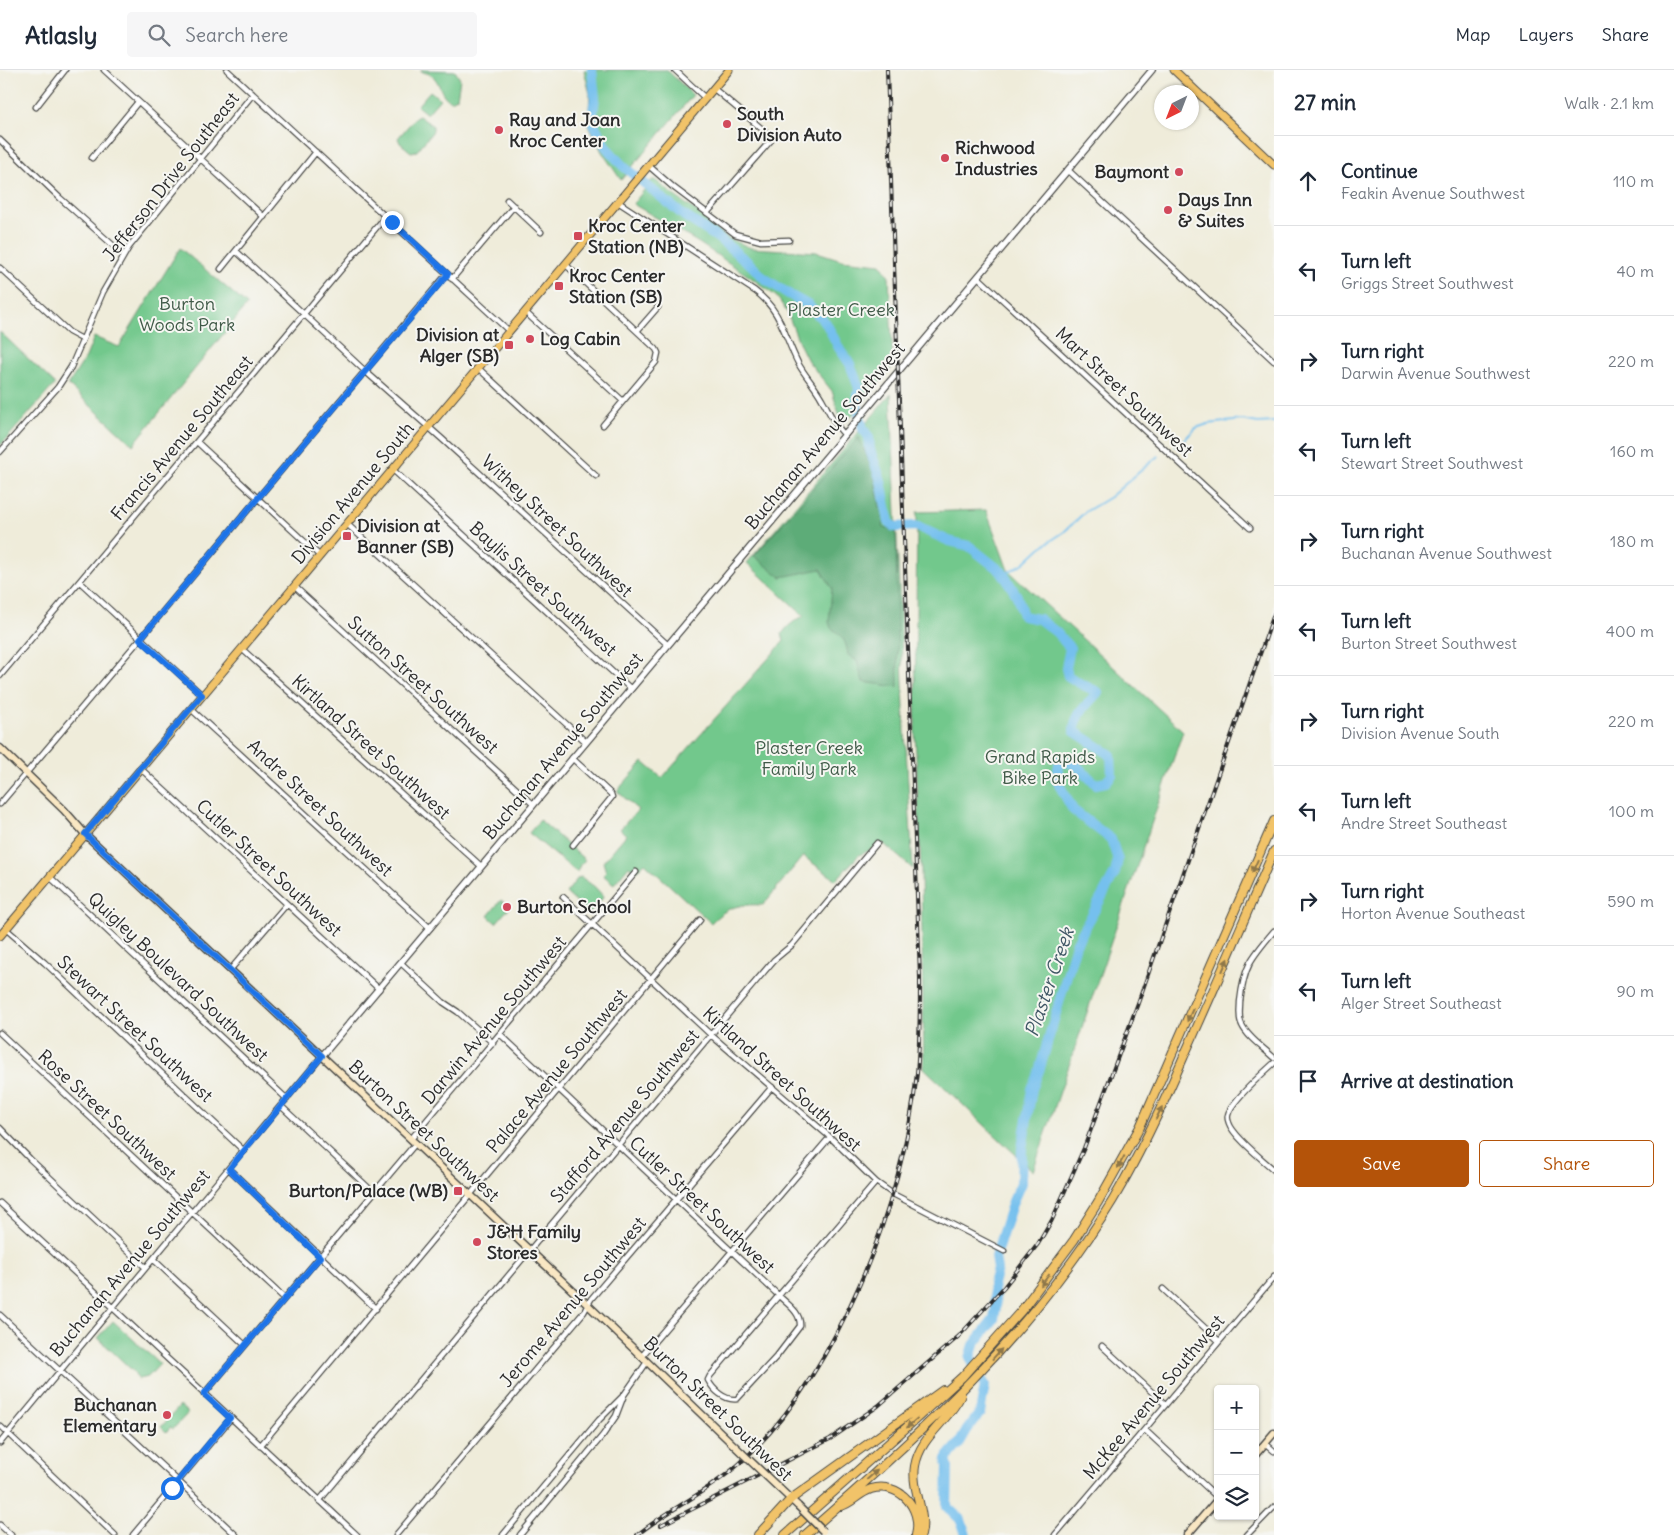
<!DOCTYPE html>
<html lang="en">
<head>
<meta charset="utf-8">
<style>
  body { margin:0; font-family:Delius,sans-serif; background:#f6f6f7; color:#1f2937 }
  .controls { position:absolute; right:15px; bottom:15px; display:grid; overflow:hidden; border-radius:5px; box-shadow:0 1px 4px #0004 }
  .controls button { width:45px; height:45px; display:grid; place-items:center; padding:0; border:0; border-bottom:1px solid #e0e1e3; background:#fff; color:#1f2937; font:25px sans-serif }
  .compass { position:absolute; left:1154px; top:15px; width:45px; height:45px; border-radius:50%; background:#fff; box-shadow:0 1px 4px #0004; rotate:222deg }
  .stop { position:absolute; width:15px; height:15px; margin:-11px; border:4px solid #1a73e8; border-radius:50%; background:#fff }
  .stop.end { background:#1a73e8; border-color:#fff; box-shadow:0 1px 5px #0008 }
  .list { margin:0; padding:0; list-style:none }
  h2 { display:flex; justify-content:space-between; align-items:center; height:65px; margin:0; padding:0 20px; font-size:21px }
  h2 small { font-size:16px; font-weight:400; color:#747a83 }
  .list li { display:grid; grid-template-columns:32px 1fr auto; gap:15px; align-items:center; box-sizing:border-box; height:90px; padding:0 20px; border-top:1px solid #e0e1e3 }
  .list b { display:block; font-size:19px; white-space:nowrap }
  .list p { margin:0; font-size:16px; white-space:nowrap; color:#747a83 }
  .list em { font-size:16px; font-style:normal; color:#747a83 }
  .actions { display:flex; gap:10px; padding:15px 20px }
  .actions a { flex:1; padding:11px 0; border:1px solid #b45309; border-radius:5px; text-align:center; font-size:18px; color:#b45309 }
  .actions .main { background:#b45309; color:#fff }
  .icon { flex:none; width:28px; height:28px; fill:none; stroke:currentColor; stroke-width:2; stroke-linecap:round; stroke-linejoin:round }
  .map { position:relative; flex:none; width:1274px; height:1465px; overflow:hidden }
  header { display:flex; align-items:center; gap:30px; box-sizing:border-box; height:70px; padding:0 25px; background:#fff; border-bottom:1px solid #e0e1e3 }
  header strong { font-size:24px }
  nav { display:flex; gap:28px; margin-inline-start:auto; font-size:18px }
  .search { width:350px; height:45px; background:#f6f6f7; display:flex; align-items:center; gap:12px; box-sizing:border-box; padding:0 18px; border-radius:5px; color:#747a83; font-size:19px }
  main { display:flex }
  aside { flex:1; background:#fff }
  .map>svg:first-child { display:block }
</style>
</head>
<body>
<header>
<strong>Atlasly</strong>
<div class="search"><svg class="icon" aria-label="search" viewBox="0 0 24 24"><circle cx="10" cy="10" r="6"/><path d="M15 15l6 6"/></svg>Search here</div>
<nav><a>Map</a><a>Layers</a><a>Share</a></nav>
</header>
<main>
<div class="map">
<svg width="1274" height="1465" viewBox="0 0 1274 1465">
  <rect width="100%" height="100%" fill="#f6f6f2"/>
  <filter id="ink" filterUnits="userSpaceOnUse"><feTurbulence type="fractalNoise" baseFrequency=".02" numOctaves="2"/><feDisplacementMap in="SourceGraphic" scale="10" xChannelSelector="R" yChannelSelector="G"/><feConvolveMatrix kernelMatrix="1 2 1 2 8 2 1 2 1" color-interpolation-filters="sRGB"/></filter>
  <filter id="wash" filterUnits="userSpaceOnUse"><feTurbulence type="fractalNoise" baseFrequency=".0096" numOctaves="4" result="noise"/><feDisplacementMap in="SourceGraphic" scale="20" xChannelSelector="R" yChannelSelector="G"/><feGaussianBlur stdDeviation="1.12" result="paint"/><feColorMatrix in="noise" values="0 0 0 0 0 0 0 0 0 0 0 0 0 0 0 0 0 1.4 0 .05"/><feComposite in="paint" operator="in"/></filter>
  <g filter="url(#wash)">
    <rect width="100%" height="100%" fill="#efecda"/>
    <path fill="#72c88c" stroke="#4e7a5c" d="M421 0 455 1 460 9 457 28 451 31C436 24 443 5 422 2Z
      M584 0H667L693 25 621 110 602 82 588 53 590 24Z
      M430 21 440 29 427 44 417 36Z
      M419 46 433 56V61L417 81 411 82 400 73 398 68 415 48Z
      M652 110H655L676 127 699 143 714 157 730 169 751 178 817 182 842 190 881 194 889 206 893 295 890 300 847 351 845 352 840 347 832 321 808 291 800 275 787 242 777 227 750 207 699 173 633 134Z
      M180 178 247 235 133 375 68 315 86 287 94 267 119 277Z
      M0 262 55 314 0 376Z
      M891 324 905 662 913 799 884 774 859 785 836 810 803 786 763 835C740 834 727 836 711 853L645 793 636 802 629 796 614 814 603 805 606 802 603 792 626 765 620 759 638 740 617 721 643 692 662 708 784 571 782 564C787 556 795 550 804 546L747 493Z
      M986 440 1008 500 1183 661 1033 1101 924 998 921 799 915 662 917 442Z
      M540 750 585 790 580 795 577 802 575 801 529 763Z
      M581 807 595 817 603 826 602 829 589 844 566 823 578 808Z
      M501 830 510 837 496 853 488 846Z
      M113 1251 160 1294 148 1307 138 1309 134 1302 98 1268Z
      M180 1336 188 1343 173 1359 171 1357 166 1362 161 1357Z"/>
    <path fill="#5dac78" stroke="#446c52" d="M859 367 874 404 884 458 896 461 898 617 863 612 857 591 848 585C846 571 843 566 831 558L829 552 832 518 821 499 781 507 754 486Z"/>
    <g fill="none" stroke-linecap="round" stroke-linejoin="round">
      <path stroke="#75c0ee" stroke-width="2" d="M1175 376 1183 371 1196 358 1208 354 1242 350 1258 353 1274 352
        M1003 505 1024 493 1040 478 1064 462 1085 442 1110 427 1158 386"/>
      <path stroke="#75c0ee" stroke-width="10" d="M592 0 595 27 592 50 606 77 623 96 683 145 718 168 749 193 764 208 790 225 808 235 826 253 839 278 850 294 859 318 857 333 863 359 869 367 870 380 881 411 889 452 894 457 916 456 949 471 969 476 1002 502 1017 526 1023 546 1039 549 1056 562 1070 578 1066 598 1068 606 1081 614 1098 622C1089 633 1074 645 1074 661L1111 685 1112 705 1106 712 1096 714 1076 695 1060 690 1056 709 1073 740 1111 769 1118 790 1115 803 1076 874 1040 998 1032 1019 1022 1079 1021 1113 1013 1131 995 1187 997 1199 993 1214 996 1237 994 1249 974 1275 970 1288 985 1315 980 1343 967 1360 959 1374 946 1389 948 1396 947 1437 961 1450 966 1465"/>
    </g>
  </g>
  <g filter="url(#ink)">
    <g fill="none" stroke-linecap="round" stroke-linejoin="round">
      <g stroke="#484845" stroke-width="7">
        <path id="minor" d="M104 0 264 147
          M227 0 509 261
          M675 0 705 28
          M36 37 65 0
          M0 70 60 128 124 185
          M92 88 138 32
          M649 96 673 117 735 164 761 171 789 170
          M1068 100 1274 291
          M507 130 541 162
          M618 132 755 221C782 241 784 266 798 293 805 306 815 316 822 329 829 341 834 355 845 365
          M707 143 773 68 713 18
          M236 181 365 301 441 368 668 575
          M565 194 656 279 658 283 656 292 603 355
          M0 198 69 262 82 269
          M221 199 316 82
          M978 207 1250 458
          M452 209 514 136
          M525 242 623 331
          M637 261 658 237
          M478 298 596 406
          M197 372 320 486
          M0 382 58 317 71 297 103 222 129 177 253 24
          M392 399 631 619
          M347 454 586 672
          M80 512 202 625
          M294 516 533 734
          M242 579 481 796
          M0 606 386 146
          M191 639 430 858
          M572 688 611 724 612 727 573 775
          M140 698 379 919
          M0 734 140 569 262 423 447 204
          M50 807 287 1029
          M563 827 711 965 830 1067 876 1112 893 1124 1004 1181
          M6 859 45 893 244 1081
          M1274 861C1251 888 1244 896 1240 932 1240 940 1238 948 1242 955 1248 968 1264 978 1274 988
          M401 893 443 932 458 942 493 973
          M230 900 287 834
          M0 963 284 1228
          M500 964 775 1222 778 1225C787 1234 801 1242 800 1256L777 1286 737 1329C725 1331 713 1320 708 1310L710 1306 876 1112
          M1274 993C1264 1002 1230 1033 1228 1045 1227 1048 1228 1050 1229 1053 1233 1066 1263 1090 1274 1100
          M281 1036 373 1122
          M0 1058 30 1089 145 1197
          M411 1069 636 802
          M229 1099 376 1239
          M0 1133 357 1465
          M153 1189 245 1275
          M1163 1219 1219 1271
          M0 1245 236 1465
          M1102 1276 1165 1334
          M641 1287 830 1067
          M204 1324 416 1073
          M0 1356 115 1465
          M1145 1360 1218 1428
          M0 1373 322 986
          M1265 1373 1274 1381
          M260 1376 700 850
          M319 1431 740 930 774 890 792 875 877 773
          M0 1455 11 1465
          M133 1465 231 1348
          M396 1465 584 1242 591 1229 772 1017
          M503 1465 599 1350 623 1326
          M520 1465 603 1365 616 1346 624 1325 647 1292
          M1055 1465 1274 1207
          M1247 1465 1274 1437"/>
      </g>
      <g stroke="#484845" stroke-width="8">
        <path id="tertiary" d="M322 986 1152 0"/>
      </g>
      <g stroke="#484845" stroke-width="9">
        <path id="secondary" d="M0 678 64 740 85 764 588 1235 742 1383
          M1255 1385 1274 1363
          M780 1419 798 1436
          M1187 1465 1218 1429"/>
      </g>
      <g stroke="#484845" stroke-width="9">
        <path id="primary" d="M1174 0 1274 95
          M0 866 729 0"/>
      </g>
      <g stroke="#484845" stroke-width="10">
        <path id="motorway" d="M841 1436C852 1433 859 1423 871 1419 899 1411 923 1438 916 1465
          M758 1465 791 1429 943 1320
          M785 1465 907 1357 962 1307 1021 1241 1074 1170 1098 1132 1140 1057 1274 751
          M805 1465C920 1365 1033 1262 1113 1130 1140 1084 1163 1035 1184 986 1215 918 1244 849 1274 781
          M921 1465C927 1442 911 1420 915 1396 920 1366 949 1351 961 1325"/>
      </g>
      <use href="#minor" stroke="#fff" stroke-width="4.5"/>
      <use href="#tertiary" stroke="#fff" stroke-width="5.5"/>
      <use href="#secondary" stroke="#f9e7c3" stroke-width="6"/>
      <use href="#primary" stroke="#f1c369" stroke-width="7"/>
      <use href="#motorway" stroke="#f1c369" stroke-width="8"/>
      <g stroke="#2b2b2b" stroke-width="4">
        <path id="rail" d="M661 1455 830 1369 878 1336 959 1266 1004 1217 1038 1174 1052 1150 1084 1078 1138 933 1274 544
          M637 1465C669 1439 708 1422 739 1394 838 1305 903 1133 917 1003 920 971 920 940 920 908L887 0"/>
      </g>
      <use href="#rail" stroke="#f6f6f2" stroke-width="2" stroke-dasharray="5.5" stroke-linecap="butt"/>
      <g stroke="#484845" stroke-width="9" stroke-linecap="butt">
        <path id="secondary-bridge" d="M742 1383 780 1419
          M798 1436 823 1461"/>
      </g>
      <use href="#secondary-bridge" stroke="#f9e7c3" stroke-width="6"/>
    </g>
    <defs><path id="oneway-solid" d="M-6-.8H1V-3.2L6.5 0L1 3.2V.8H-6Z" transform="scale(1.25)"/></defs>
    <g fill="#8e774a">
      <use href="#oneway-solid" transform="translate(1255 796) rotate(114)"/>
      <use href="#oneway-solid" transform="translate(1225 895) rotate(-67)"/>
      <use href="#oneway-solid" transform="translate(1190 945) rotate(114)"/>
      <use href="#oneway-solid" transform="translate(1159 1043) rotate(-64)"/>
      <use href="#oneway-solid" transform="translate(1121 1092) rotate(119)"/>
      <use href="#oneway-solid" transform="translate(1045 1210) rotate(127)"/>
      <use href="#oneway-solid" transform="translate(997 1284) rotate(-48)"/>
      <use href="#oneway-solid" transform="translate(912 1353) rotate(138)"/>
      <use href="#oneway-solid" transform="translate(872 1405) rotate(-42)"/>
    </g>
  </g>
  <g fill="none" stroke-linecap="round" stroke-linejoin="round" filter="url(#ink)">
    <path stroke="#1a73e8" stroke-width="6" d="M172 1418 230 1348 204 1324 320 1187 229 1099 322 986 85 764 202 625 140 569 262 423 448 204 392 152"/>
  </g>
  <g fill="#d1495b" stroke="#f6f6f2" stroke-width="2">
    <circle cx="727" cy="54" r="5"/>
    <circle cx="499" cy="60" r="5"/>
    <circle cx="945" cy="88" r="5"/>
    <circle cx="1179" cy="102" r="5"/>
    <circle cx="1168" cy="140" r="5"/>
    <rect x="573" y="161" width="10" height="10" rx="2.5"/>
    <rect x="554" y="211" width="10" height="10" rx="2.5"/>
    <circle cx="530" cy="269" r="5"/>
    <rect x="504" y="270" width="10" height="10" rx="2.5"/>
    <rect x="342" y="461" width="10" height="10" rx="2.5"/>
    <circle cx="507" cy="837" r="5"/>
    <rect x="453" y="1116" width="10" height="10" rx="2.5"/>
    <circle cx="477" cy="1172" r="5"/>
    <circle cx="167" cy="1345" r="5"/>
  </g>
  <g text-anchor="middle" stroke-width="4" stroke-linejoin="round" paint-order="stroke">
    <g font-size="18" font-weight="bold" fill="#2b2b2b" stroke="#f6f6f2" text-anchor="start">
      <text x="737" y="50">South<tspan x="737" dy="21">Division Auto</tspan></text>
      <text x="509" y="56">Ray and Joan<tspan x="509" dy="21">Kroc Center</tspan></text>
      <text x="955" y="84">Richwood<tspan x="955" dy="21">Industries</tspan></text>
      <text x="1169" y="108" text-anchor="end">Baymont</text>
      <text x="1178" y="136">Days Inn<tspan x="1178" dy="21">&amp; Suites</tspan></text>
      <text x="588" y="162">Kroc Center<tspan x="588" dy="21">Station (NB)</tspan></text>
      <text x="569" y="212">Kroc Center<tspan x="569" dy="21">Station (SB)</tspan></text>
      <text x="499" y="271" text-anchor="end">Division at<tspan x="499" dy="21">Alger (SB)</tspan></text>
      <text x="540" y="275">Log Cabin</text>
      <text x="357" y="462">Division at<tspan x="357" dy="21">Banner (SB)</tspan></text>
      <text x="517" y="843">Burton School</text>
      <text x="448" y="1127" text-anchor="end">Burton/Palace (WB)</text>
      <text x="487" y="1168">J&amp;H Family<tspan x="487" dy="21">Stores</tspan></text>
      <text x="157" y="1341" text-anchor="end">Buchanan<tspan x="157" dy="21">Elementary</tspan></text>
    </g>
    <g font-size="18" fill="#2b2b2b" stroke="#f6f6f2">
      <text transform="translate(171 107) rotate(-52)" y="6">Jefferson Drive Southeast</text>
      <text transform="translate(1124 322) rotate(43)" y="6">Mart Street Southwest</text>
      <text transform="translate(825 366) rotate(-50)" y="6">Buchanan Avenue Southwest</text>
      <text transform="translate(182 368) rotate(-50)" y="6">Francis Avenue Southeast</text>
      <text transform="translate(353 423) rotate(-50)" y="6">Division Avenue South</text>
      <text transform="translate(557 456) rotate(43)" y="6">Withey Street Southwest</text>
      <text transform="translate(543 519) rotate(42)" y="6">Baylis Street Southwest</text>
      <text transform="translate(423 615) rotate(42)" y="6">Sutton Street Southwest</text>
      <text transform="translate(563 676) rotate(-50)" y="6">Buchanan Avenue Southwest</text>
      <text transform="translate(371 677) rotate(42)" y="6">Kirtland Street Southwest</text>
      <text transform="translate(320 738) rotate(43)" y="6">Andre Street Southwest</text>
      <text transform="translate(269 798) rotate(43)" y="6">Cutler Street Southwest</text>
      <text transform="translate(178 907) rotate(43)" y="6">Quigley Boulevard Southwest</text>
      <text transform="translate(494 950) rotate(-50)" y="6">Darwin Avenue Southwest</text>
      <text transform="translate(135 959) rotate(43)" y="6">Stewart Street Southwest</text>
      <text transform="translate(557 1001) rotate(-50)" y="6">Palace Avenue Southwest</text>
      <text transform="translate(782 1009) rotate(42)" y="6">Kirtland Street Southwest</text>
      <text transform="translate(107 1045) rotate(43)" y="6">Rose Street Southwest</text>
      <text transform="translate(625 1046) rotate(-50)" y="6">Stafford Avenue Southwest</text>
      <text transform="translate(424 1061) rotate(43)" y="6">Burton Street Southwest</text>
      <text transform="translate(702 1135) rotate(43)" y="6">Cutler Street Southwest</text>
      <text transform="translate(130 1193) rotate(-50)" y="6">Buchanan Avenue Southwest</text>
      <text transform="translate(573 1232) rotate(-50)" y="6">Jerome Avenue Southwest</text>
      <text transform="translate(1154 1327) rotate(-50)" y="6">McKee Avenue Southwest</text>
      <text transform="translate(718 1339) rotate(44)" y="6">Burton Street Southwest</text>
    </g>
    <g font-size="18" fill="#405a48" stroke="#f6f6f2">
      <text x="187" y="240">Burton<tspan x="187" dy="21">Woods Park</tspan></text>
      <text x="841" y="246">Plaster Creek</text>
      <text x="809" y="684">Plaster Creek<tspan x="809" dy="21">Family Park</tspan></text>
      <text x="1040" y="693">Grand Rapids<tspan x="1040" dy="21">Bike Park</tspan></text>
    </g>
    <g font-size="19" font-style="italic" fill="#415866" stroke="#f6f6f2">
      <text transform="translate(1049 912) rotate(-71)" y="7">Plaster Creek</text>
    </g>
  </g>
</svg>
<div class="controls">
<button>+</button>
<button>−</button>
<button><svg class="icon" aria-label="layers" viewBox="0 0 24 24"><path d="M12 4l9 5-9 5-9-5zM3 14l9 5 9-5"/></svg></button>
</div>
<svg class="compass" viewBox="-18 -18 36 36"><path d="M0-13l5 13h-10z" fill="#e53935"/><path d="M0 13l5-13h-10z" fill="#747a83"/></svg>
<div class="stop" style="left:172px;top:1418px"></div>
<div class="stop end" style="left:392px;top:152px"></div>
</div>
<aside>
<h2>27 min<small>Walk · 2.1 km</small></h2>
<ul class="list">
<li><svg class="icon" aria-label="ahead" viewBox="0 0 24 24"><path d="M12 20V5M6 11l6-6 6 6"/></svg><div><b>Continue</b><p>Feakin Avenue Southwest</p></div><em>110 m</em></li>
<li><svg class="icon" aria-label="left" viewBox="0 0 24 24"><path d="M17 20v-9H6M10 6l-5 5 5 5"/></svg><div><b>Turn left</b><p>Griggs Street Southwest</p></div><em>40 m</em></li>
<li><svg class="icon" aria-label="right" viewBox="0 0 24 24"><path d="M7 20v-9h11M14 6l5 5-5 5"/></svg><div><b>Turn right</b><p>Darwin Avenue Southwest</p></div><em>220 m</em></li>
<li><svg class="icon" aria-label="left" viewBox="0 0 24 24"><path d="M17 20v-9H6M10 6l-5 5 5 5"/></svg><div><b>Turn left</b><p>Stewart Street Southwest</p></div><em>160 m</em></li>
<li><svg class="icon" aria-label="right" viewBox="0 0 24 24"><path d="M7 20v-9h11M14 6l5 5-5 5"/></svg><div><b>Turn right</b><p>Buchanan Avenue Southwest</p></div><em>180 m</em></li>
<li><svg class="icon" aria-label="left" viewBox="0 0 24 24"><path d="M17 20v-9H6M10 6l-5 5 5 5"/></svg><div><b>Turn left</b><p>Burton Street Southwest</p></div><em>400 m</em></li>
<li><svg class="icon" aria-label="right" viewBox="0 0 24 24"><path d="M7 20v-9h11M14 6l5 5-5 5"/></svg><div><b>Turn right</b><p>Division Avenue South</p></div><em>220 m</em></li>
<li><svg class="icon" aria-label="left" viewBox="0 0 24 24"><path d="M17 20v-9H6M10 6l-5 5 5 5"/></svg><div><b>Turn left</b><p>Andre Street Southeast</p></div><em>100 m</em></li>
<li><svg class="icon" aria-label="right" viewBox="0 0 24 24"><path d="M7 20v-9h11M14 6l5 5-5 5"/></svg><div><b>Turn right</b><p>Horton Avenue Southeast</p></div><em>590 m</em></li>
<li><svg class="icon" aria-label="left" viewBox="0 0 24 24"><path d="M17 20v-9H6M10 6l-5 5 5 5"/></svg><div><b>Turn left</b><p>Alger Street Southeast</p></div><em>90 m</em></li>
<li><svg class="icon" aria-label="arrive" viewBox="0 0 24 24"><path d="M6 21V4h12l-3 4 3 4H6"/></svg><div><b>Arrive at destination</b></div></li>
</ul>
<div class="actions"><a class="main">Save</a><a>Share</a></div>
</aside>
</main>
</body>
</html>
